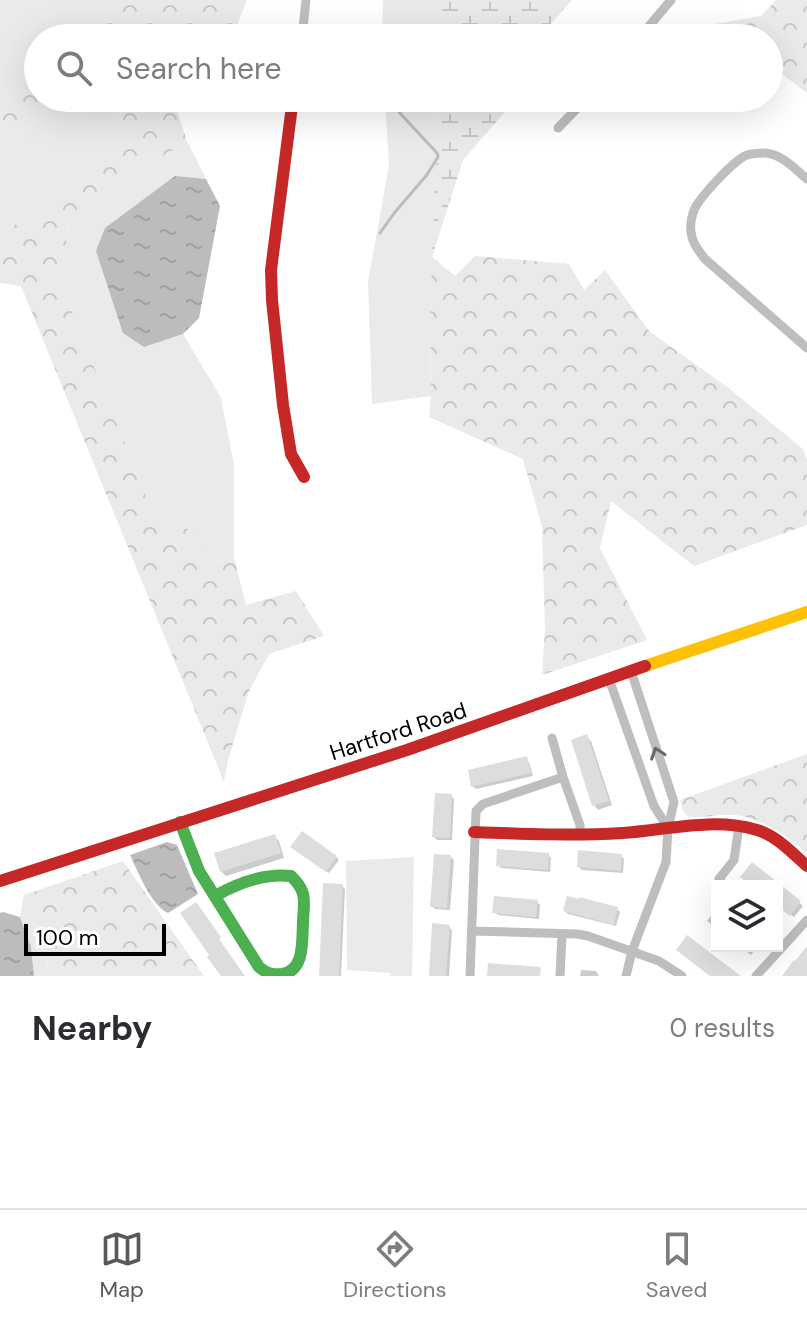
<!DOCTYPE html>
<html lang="en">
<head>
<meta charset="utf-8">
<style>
  body { margin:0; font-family:"DM Sans",sans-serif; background:#f7f7f7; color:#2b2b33 }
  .controls { position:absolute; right:24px; bottom:24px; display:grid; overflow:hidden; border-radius:0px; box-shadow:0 8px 32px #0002 }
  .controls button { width:72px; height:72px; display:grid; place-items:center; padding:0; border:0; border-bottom:2px solid #e1e1e2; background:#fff; color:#2b2b33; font:40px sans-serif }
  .scale { position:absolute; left:24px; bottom:20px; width:142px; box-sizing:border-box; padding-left:8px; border:4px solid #000; border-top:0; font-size:22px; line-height:28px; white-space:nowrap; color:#000; -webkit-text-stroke:6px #fff; paint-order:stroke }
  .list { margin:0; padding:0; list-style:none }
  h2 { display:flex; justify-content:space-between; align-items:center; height:104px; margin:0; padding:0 32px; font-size:34px }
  h2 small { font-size:26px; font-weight:400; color:#7c7c81 }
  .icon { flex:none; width:44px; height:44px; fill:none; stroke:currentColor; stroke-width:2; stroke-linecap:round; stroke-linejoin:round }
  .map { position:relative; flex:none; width:807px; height:976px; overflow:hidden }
  .search { position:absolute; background:#fff; box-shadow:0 8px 32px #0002; left:24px; right:24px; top:24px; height:88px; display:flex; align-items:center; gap:20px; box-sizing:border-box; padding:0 28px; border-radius:44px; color:#7c7c81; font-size:30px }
  .sheet { height:232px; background:#fff }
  nav { display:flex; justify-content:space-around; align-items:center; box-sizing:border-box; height:112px; border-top:2px solid #e1e1e2; background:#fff; font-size:22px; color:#7c7c81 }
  nav a { display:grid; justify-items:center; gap:4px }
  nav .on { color:#595959 }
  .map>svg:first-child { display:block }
</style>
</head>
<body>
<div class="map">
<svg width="807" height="976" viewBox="0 0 807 976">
  <defs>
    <pattern id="forest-crowns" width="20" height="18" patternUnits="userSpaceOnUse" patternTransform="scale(2)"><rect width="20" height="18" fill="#eaeaea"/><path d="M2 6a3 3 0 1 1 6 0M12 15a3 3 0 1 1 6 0" fill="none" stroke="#c7c7c7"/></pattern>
    <pattern id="wetland-marsh" width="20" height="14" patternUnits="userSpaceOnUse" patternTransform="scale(2)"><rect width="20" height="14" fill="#eaeaea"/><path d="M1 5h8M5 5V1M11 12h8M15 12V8" fill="none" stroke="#c7c7c7"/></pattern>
    <pattern id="water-ripples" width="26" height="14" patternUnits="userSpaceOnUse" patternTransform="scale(2)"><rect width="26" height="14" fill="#bcbcbc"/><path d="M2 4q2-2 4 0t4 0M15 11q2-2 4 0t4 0" fill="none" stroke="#a0a0a0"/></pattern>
  </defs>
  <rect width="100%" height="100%" fill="#fff"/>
  <path fill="#eaeaea" d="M0 0H114L74 38H38V72L7 101 0 105Z
    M383 0H443L441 38H382Z
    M69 98H113L123 134 38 209 0 235V140L43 116Z
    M385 98H439L430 329 431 396 372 404 368 282 389 165Z
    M187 141 206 179 174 176 144 347 183 334 221 398 234 465V557L210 566 157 525 60 282 69 223 144 168Z
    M414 857 412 976H390V973L347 970 346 861Z
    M24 895 47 954 48 976H34L31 947 20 917Z"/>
  <path fill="url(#forest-crowns)" d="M114 0H247L232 38H74Z
    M776 0H807V93L769 64V38H666L669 32 761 16Z
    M38 72V98H69L43 116 0 140V105L7 101Z
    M113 98H173L187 141 144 168 69 223 60 282 157 524 193 530 210 566 234 557 246 605 296 591 324 636 269 654 249 691 228 760 224 782 21 286 0 283V235L38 209 123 134Z
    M475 256 569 264 584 290 605 270 649 331 730 389 803 449 807 460V525L694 566 611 501 600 548 647 640 542 675 545 628 542 527 523 459 429 417 431 396 430 329 432 257 455 276Z
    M807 754V854C786 835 764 819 735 815 720 814 705 818 690 817 683 814 682 807 680 800Z
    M123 861 204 976H48L47 954 24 895Z"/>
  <path fill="url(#wetland-marsh)" d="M443 0H572L538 38H441Z
    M439 98H517L463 160 432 257Z"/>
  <path fill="url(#water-ripples)" d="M175 176 206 179 220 206 199 318 183 334 144 347 123 333 96 251 105 228Z
    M167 842 177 845 198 894 168 913C151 905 138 872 130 855Z
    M3 912 20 917 31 947 34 976H0V913Z"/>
  <path fill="#0003" d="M587 737 591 741 612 805 598 810 594 805Z
    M526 759 529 762 533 776 476 789 473 786Z
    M451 796 454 799 452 840H437L434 837Z
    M274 837 279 841 284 858 226 876 221 871Z
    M296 850 336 857 339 860 329 873Z
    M548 855 551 858 550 872 501 868 498 865Z
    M621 856 624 859 623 873 582 870 579 867Z
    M451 857 454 860 450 910 435 909 432 906Z
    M752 865 803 906 794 917 777 904V886H754Z
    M342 886 345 889 341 976H321Z
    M537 902 540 905 539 919 498 915 495 912Z
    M717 908V929L707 921Z
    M617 909 620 912 616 926 568 914 565 911Z
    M449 927 452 930 449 976H432Z
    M739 946H756L757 947 751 955Z
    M581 970 596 971 599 976H580Z"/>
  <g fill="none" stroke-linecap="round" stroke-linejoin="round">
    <path stroke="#bcbcbc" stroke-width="3" d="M320 37 322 38
      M380 233 395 212 426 176 438 157 437 153 398 111 382 98"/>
  </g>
  <path fill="#ddd" d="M587 734 609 801 592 806 571 740Z
    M527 756 531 773 471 787 468 770Z
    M435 793 452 794 450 838 432 837Z
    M302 831 337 856 326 872 290 847Z
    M275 834 281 853 220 872 214 853Z
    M497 849 549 853 548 870 496 866Z
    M578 850 622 854 621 871 577 867Z
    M434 854 451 855 447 908 430 907Z
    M752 862 801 901 790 916 781 909 777 915V886H752L740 877Z
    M323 883 343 884 339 976H319Z
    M494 896 538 900 536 917 492 913Z
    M567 896 579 899V897L618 907 614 925 563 911Z
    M196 902 221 937 219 939 245 976H221L207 957 209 955 180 913Z
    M432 923 450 925 446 976H429Z
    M687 935 741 976H710L676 950Z
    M807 946V976H782L794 960 795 961Z
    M488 963 541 967 540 976H487Z"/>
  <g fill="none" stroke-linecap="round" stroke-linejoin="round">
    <path stroke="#bebebe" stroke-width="9" d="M302 38 306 0
      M639 38 671 0
      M558 128 587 98
      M807 179C795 169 783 155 766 153 760 153 753 153 747 155 734 160 702 195 695 208 692 215 690 225 691 232 692 243 699 251 705 259L807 348
      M609 679 654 806 668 828
      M552 738 563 777 580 825V835
      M725 886 719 879 734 860 739 826
      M472 931 577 934 588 936 659 961 682 976
      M470 976 476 811 483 804 563 777
      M560 976 562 935
      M626 976 632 951 666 862 668 828 674 802 631 671
      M756 976 807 920"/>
    <path stroke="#4caf50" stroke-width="12" d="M180 822 199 871 259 967C266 973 272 975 282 974 305 971 302 940 303 922 303 912 306 900 302 891 300 885 295 880 291 876 264 873 238 883 215 896"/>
    <path stroke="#ffc107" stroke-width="12" d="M645 666 807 612"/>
    <path stroke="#c62828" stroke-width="12" d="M293 98 271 270 272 300 283 405 291 454 304 477
      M474 832C523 834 573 836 622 833 667 830 713 817 757 830 777 836 792 853 807 866
      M0 881 407 750 645 666"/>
  </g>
  <defs><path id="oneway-chevron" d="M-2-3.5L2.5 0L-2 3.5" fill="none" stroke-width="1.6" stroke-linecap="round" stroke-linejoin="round" transform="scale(2)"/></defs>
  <use stroke="#686868" href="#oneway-chevron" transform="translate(657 753) rotate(-109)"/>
  <g text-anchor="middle" stroke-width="8" stroke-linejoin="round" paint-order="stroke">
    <g font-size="22" fill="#000" stroke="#fff">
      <text transform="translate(398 731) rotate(-18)" y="8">Hartford Road</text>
    </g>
  </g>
</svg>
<div class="controls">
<button><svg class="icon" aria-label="layers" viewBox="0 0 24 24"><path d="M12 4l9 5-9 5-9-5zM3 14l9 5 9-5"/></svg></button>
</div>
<div class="scale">100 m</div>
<div class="search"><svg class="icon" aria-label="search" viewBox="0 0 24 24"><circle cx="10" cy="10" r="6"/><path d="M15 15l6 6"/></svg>Search here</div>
</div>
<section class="sheet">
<h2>Nearby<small>0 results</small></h2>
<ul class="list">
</ul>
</section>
<nav>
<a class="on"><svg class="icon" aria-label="map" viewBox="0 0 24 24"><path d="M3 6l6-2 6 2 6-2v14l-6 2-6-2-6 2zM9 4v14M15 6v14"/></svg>Map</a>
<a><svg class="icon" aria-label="directions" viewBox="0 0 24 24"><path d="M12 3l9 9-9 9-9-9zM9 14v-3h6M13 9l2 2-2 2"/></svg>Directions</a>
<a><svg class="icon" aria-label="saved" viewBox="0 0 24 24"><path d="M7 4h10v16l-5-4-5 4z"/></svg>Saved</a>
</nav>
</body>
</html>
